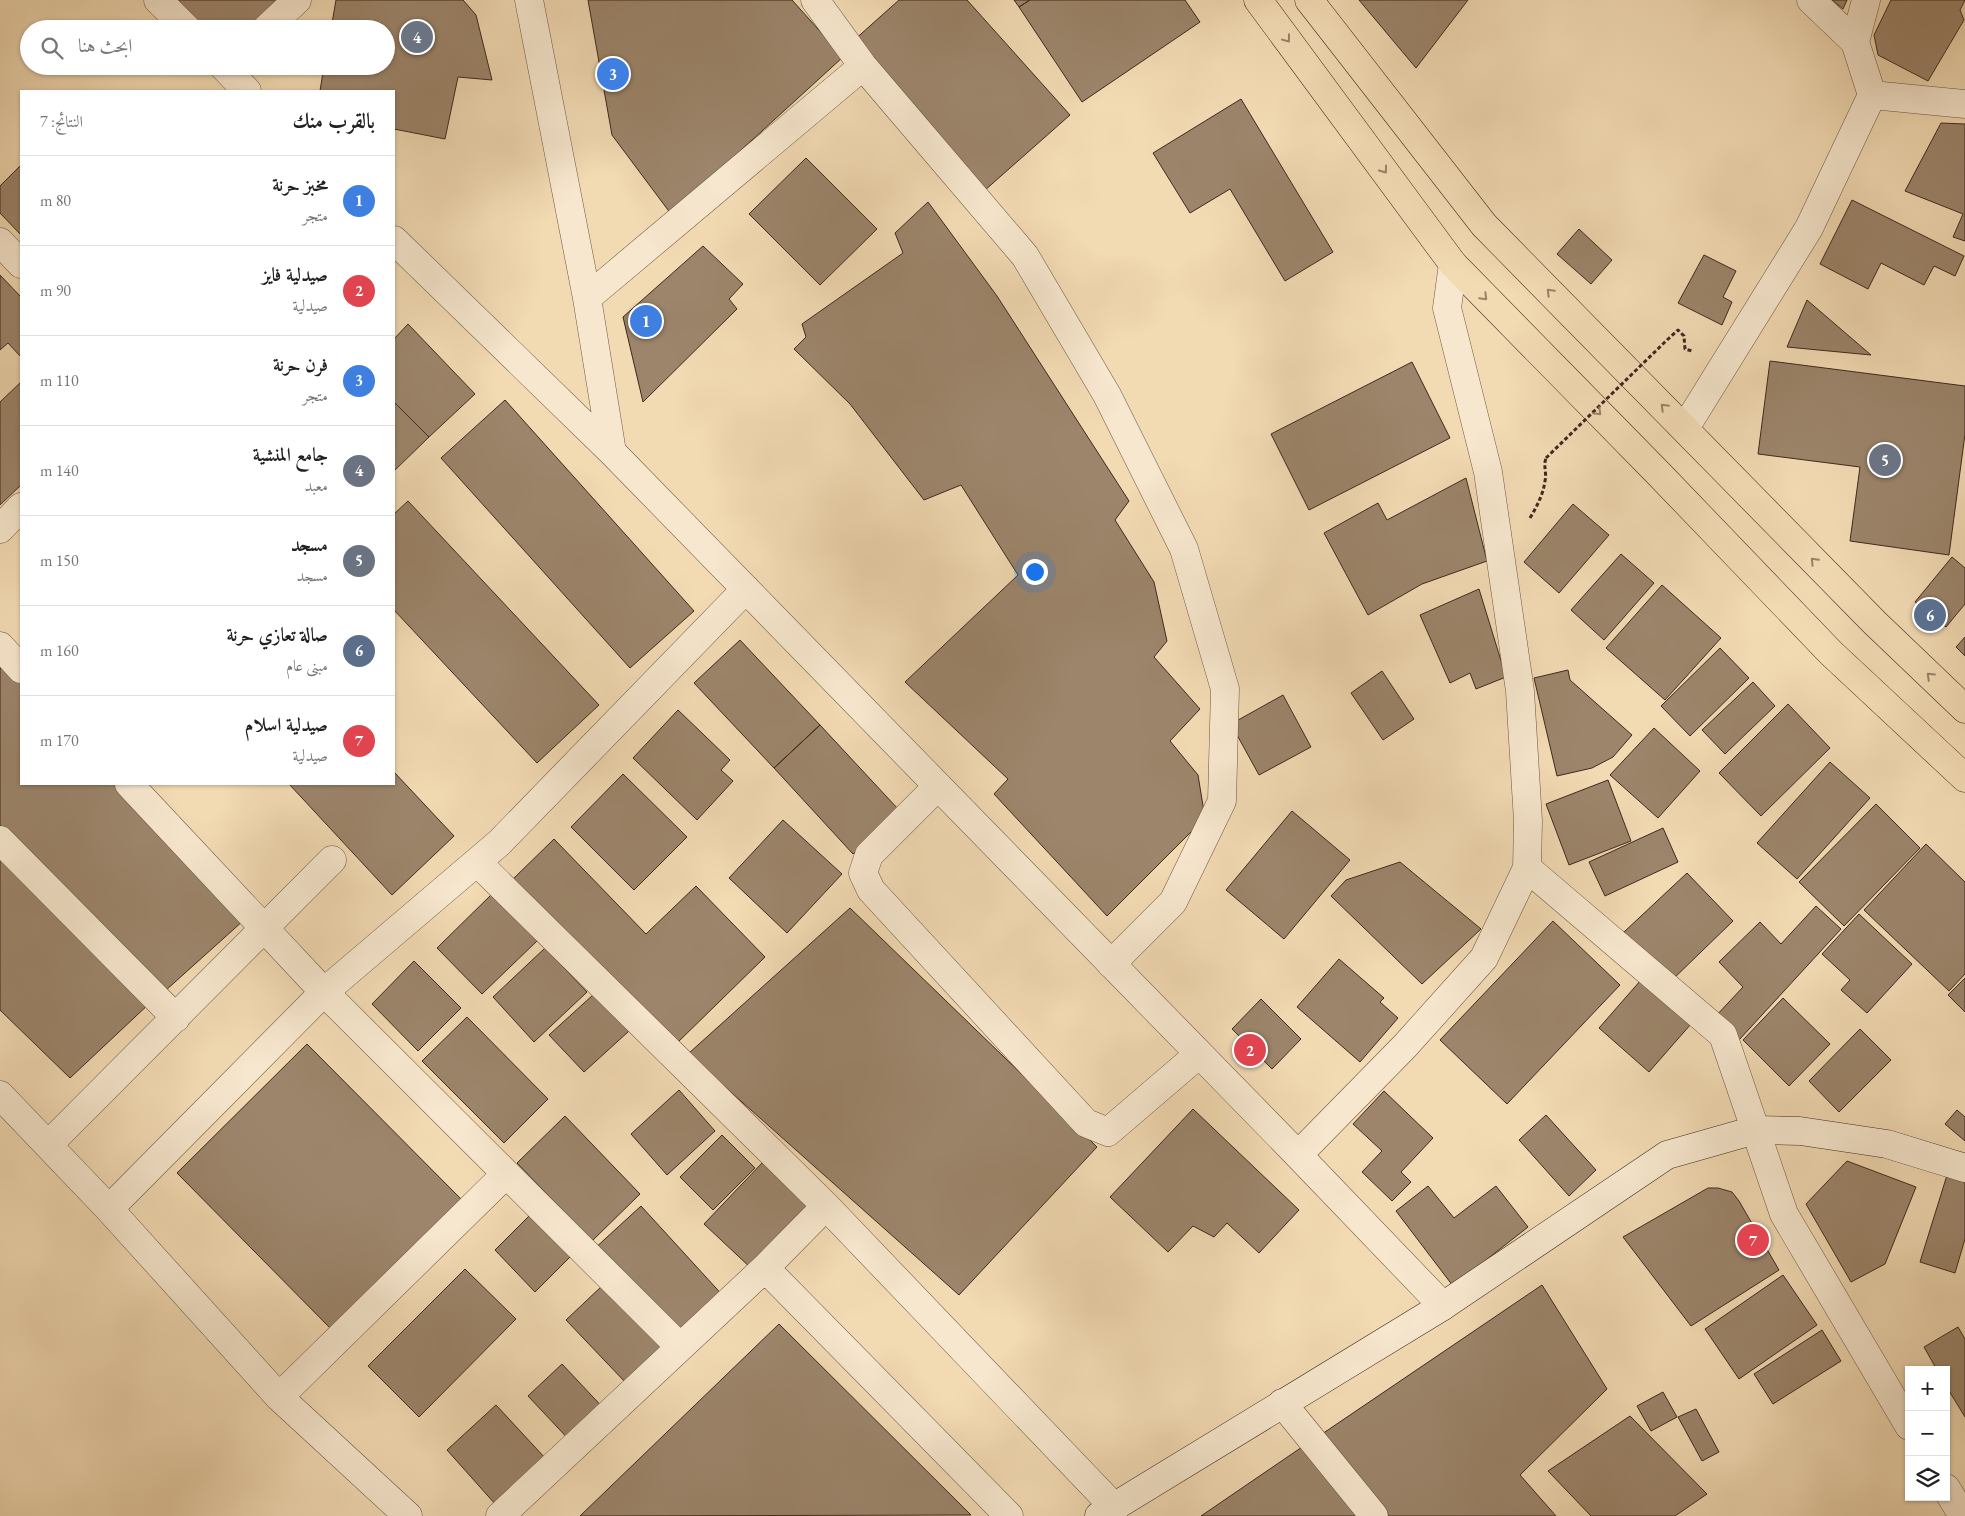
<!DOCTYPE html>
<html lang="ar">
<head>
<meta charset="utf-8">
<style>
  body { margin:0; font-family:"EB Garamond",Amiri,serif; background:#f6f6f6; color:#222; direction:rtl }
  .controls { position:absolute; right:15px; bottom:15px; display:grid; overflow:hidden; border-radius:0px; box-shadow:0 1px 4px #0004 }
  .controls button { width:45px; height:45px; display:grid; place-items:center; padding:0; border:0; border-bottom:1px solid #e0e0e0; background:#fff; color:#222; font:25px sans-serif }
  .you { position:absolute; left:1034px; top:571px; width:18px; height:18px; margin:-12px; border:4px solid #fff; border-radius:50%; background:#1a73e8; box-shadow:0 0 0 8px #1a73e833 }
  .badge { display:grid; place-items:center; width:32px; height:32px; border-radius:50%; background:#8f2418; color:#fff; font-size:16px; font-weight:700 }
  .pin { position:absolute; translate:-50% -50%; border:2px solid #fff; box-shadow:0 1px 5px #0006 }
  .list { margin:0; padding:0; list-style:none }
  h2 { display:flex; justify-content:space-between; align-items:center; height:65px; margin:0; padding:0 20px; font-size:21px }
  h2 small { font-size:16px; font-weight:400; color:#767676 }
  .list li { display:grid; grid-template-columns:32px 1fr auto; gap:15px; align-items:center; box-sizing:border-box; height:90px; padding:0 20px; border-top:1px solid #e0e0e0 }
  .list b { display:block; font-size:19px; white-space:nowrap }
  .list p { margin:0; font-size:16px; white-space:nowrap; color:#767676 }
  .list em { font-size:16px; font-style:normal; color:#767676 }
  .icon { flex:none; width:28px; height:28px; fill:none; stroke:currentColor; stroke-width:2; stroke-linecap:round; stroke-linejoin:round }
  .map { position:relative; flex:none; width:1965px; height:1516px; overflow:hidden; direction:ltr }
  .search { position:absolute; background:#fff; box-shadow:0 1px 4px #0004; left:20px; top:20px; width:375px; height:55px; display:flex; align-items:center; gap:12px; box-sizing:border-box; padding:0 18px; border-radius:28px; color:#767676; font-size:19px }
  .panel { position:absolute; background:#fff; box-shadow:0 1px 4px #0004; left:20px; top:90px; width:375px; height:695px; border-radius:0px; direction:rtl }
  .map>svg:first-child { display:block }
</style>
</head>
<body>
<div class="map">
<svg width="1965" height="1516" viewBox="0 0 1965 1516">
  <rect width="100%" height="100%" fill="#f2dab3"/>
  <filter id="stains"><feTurbulence type="fractalNoise" baseFrequency=".004" numOctaves="4"/><feColorMatrix values="0 0 0 0 .2 0 0 0 0 .09 0 0 0 0 .02 0 0 0 .5 -.17"/></filter>
  <radialGradient id="worn" r=".72"><stop offset=".6" stop-color="#630" stop-opacity="0"/><stop offset="1" stop-color="#630" stop-opacity=".3"/></radialGradient>
  <path fill="#9c856b" stroke="#3e291e" d="M172 0H288L258 29H200Z
    M336 0H463L476 15 492 80 458 77 445 139 394 129V91H320L324 66H386V29H331Z
    M588 0H792L843 57 671 214 612 135Z
    M899 0H967L1070 115 984 191 852 42Z
    M1014 0H1030L1019 7Z
    M1030 0H1185L1200 22 1082 102 1019 7Z
    M1359 0H1468L1416 68Z
    M1832 0H1847L1843 9Z
    M1891 0H1965L1960 10 1964 20 1928 81 1878 55 1874 35Z
    M1241 99 1333 252 1285 281 1230 189 1190 213 1153 153Z
    M1941 123 1965 124V241L1953 237 1963 214 1905 191Z
    M806 158 877 229 820 285 749 214Z
    M21 165V235L0 213V186Z
    M1852 200 1964 256 1955 276 1934 266 1924 285 1881 263 1868 289 1820 264Z
    M928 202 997 296 1129 501 1115 520 1154 582 1167 641 1154 657 1200 709 1170 741 1198 775 1205 818 1107 916 994 794 1008 779 905 682 1018 575 961 485 924 500 850 404 794 349 806 337 802 324 903 253 895 233Z
    M1579 229 1612 260 1591 284 1557 254Z
    M703 246 743 284 729 299 737 309 643 402 623 317Z
    M1704 255 1736 271 1723 297 1732 302 1722 325 1678 303Z
    M0 275 21 297V357L8 343 0 350Z
    M1807 300 1871 355 1787 347Z
    M408 324 475 394 429 437 394 402V339Z
    M1770 361 1965 386V434L1949 555 1850 541 1860 467 1758 454Z
    M1412 362 1450 438 1309 510 1271 434Z
    M21 382V485L0 505V402Z
    M505 400 694 611 630 668 441 458Z
    M394 402 429 437 394 471Z
    M1466 478 1487 561 1422 584 1368 615 1324 533 1378 503 1387 520Z
    M408 501 599 705 537 763 394 610V514Z
    M1573 504 1609 535 1559 593 1524 562Z
    M1621 554 1654 583 1604 640 1571 610Z
    M1952 557 1965 568V604L1946 627 1915 602Z
    M1662 585 1721 638 1665 700 1606 648Z
    M1479 589 1506 677 1476 689 1470 673 1450 683 1420 615Z
    M1965 637V656L1956 647Z
    M740 640 820 725 774 768 694 683Z
    M1720 648 1749 678 1690 736 1661 706Z
    M4 665 21 683V784H116L244 920 165 991 0 825V669Z
    M1568 670 1570 680 1632 735 1613 757 1592 768 1557 776 1534 678Z
    M1382 671 1414 719 1383 740 1351 693Z
    M1753 682 1775 706 1725 754 1702 730Z
    M1283 695 1311 747 1259 775 1231 724Z
    M1788 704 1830 748 1761 816 1719 773Z
    M678 710 730 760 721 770 733 781 697 820 633 758Z
    M820 725 899 810 853 854 774 768Z
    M1654 728 1700 771 1658 818 1610 775Z
    M1830 762 1870 798 1797 879 1757 843Z
    M394 772 454 836 392 895 289 784H394Z
    M623 774 687 837 634 890 571 827Z
    M1608 780 1631 841 1569 865 1546 804Z
    M1876 804 1920 848 1844 926 1799 882Z
    M1292 811 1350 860 1284 939 1226 890Z
    M783 820 842 874 787 933 729 878Z
    M1663 828 1678 862 1605 896 1589 862Z
    M554 839 646 934 696 886 765 957 674 1046 512 880Z
    M1926 844 1965 882V974L1949 991 1864 910Z
    M0 851 151 1002 70 1078 0 1010Z
    M1400 862 1481 929 1422 984 1331 896 1346 880Z
    M1687 873 1733 921 1670 982 1624 932Z
    M493 893 538 940 482 994 437 948Z
    M1816 906 1841 929 1739 1040 1714 1018 1743 987 1719 962 1760 922 1781 944Z
    M850 908 1097 1147 959 1295 688 1054Z
    M1859 914 1912 964 1867 1013 1841 990 1850 980 1822 954Z
    M1553 921 1620 985 1507 1104 1440 1040Z
    M545 948 587 992 534 1042 493 997Z
    M1339 959 1384 998 1380 1002 1398 1018 1360 1062 1297 1007Z
    M414 961 461 1008 418 1051 372 1004Z
    M1965 978V1012L1948 995Z
    M1641 980 1691 1024 1649 1072 1599 1028Z
    M594 994 629 1031 584 1072 549 1035Z
    M1783 998 1830 1044 1789 1086 1743 1040Z
    M1261 999 1301 1039 1272 1069 1232 1029Z
    M467 1017 548 1099 504 1143 422 1061Z
    M1860 1029 1891 1060 1839 1112 1809 1081Z
    M307 1044 462 1200 332 1330 177 1173Z
    M679 1090 715 1131 667 1175 631 1134Z
    M1384 1091 1433 1138 1401 1172 1411 1182 1392 1201 1362 1172 1382 1151 1353 1124Z
    M1193 1109 1299 1210 1259 1253 1227 1223 1214 1237 1193 1226 1168 1252 1110 1197Z
    M1957 1110 1965 1117V1141L1945 1124Z
    M1546 1115 1596 1170 1569 1196 1519 1140Z
    M565 1116 640 1194 592 1241 517 1163Z
    M722 1135 755 1168 713 1210 680 1177Z
    M1847 1161 1916 1187 1885 1264 1851 1282 1806 1204Z
    M763 1162 812 1208 753 1270 704 1224Z
    M1948 1172 1965 1178V1239L1955 1273 1920 1262Z
    M1428 1186 1454 1218 1496 1186 1528 1227 1453 1286 1396 1211Z
    M1708 1188H1718L1732 1192 1739 1201 1779 1270 1691 1326 1623 1237Z
    M641 1206 726 1299 678 1344 593 1250Z
    M533 1212 573 1254 535 1292 495 1250Z
    M465 1269 516 1319 419 1417 368 1366Z
    M1783 1275 1817 1325 1739 1379 1705 1329Z
    M603 1285 663 1349 626 1383 566 1320Z
    M1542 1285 1607 1389 1520 1475 1556 1516H1389L1322 1434Z
    M779 1324 971 1515 580 1516Z
    M1958 1327 1965 1339V1417L1946 1386V1370H1937L1924 1347Z
    M1822 1330 1841 1361 1773 1404 1754 1374Z
    M562 1364 608 1413 574 1445 528 1396Z
    M1663 1392 1677 1417 1651 1431 1637 1406Z
    M496 1405 546 1459 496 1505 447 1450Z
    M1696 1409 1719 1452 1702 1461 1678 1417Z
    M1630 1416 1707 1494 1675 1516H1591L1548 1471Z
    M1305 1445 1362 1516H1201Z"/>
  <g fill="none" stroke-linecap="round" stroke-linejoin="round">
    <g stroke="#6b5543" stroke-width="29">
      <path id="street" d="M158 0 187 29
        M529 0 587 298 612 452 1298 1155 1443 1306
        M815 0 863 66 1025 256 1107 395 1184 549 1225 689 1222 801 1173 902 1111 964
        M1811 0 1855 42
        M266 29 297 0
        M223 66 247 91
        M1872 95 1965 104
        M394 240 612 452
        M0 242 21 264
        M587 298 863 66
        M1685 428 1809 228 1872 95 1855 42 1866 0
        M0 529 21 507
        M0 646 21 669
        M129 784 324 992 680 1347
        M938 786 869 855 863 873 871 890 1086 1123 1108 1132 1199 1054
        M0 840 176 1018
        M477 862 826 1206 1115 1508
        M1527 868 1723 1035 1784 1214 1909 1426
        M0 1095 109 1209 279 1397 408 1516
        M48 1145 332 860
        M1298 1155 1405 1046 1484 958 1527 868 1528 821 1520 691 1488 472 1447 308 1453 264
        M109 1209 324 992 499 843 746 589
        M765 1268 1009 1516
        M279 1397 506 1174
        M1282 1403 1374 1516
        M1946 1488 1963 1516
        M500 1516 765 1268 826 1206"/>
    </g>
    <g stroke="#3e291e" stroke-width="29">
      <path id="secondary" d="M1099 1516 1443 1306 1667 1155 1755 1130 1800 1131 1887 1144 1965 1168"/>
    </g>
    <g stroke="#3e291e" stroke-width="29">
      <path id="primary" d="M1258 0 1453 264 1658 473 1831 653 1965 778
        M1309 0 1484 225 1875 623 1965 709"/>
    </g>
    <path stroke="#3e291e" stroke-width="3" stroke-dasharray="4 2.5" stroke-linecap="butt" d="M1667 340 1678 330 1684 336 1685 349 1692 351
      M1530 518C1537 506 1543 495 1545 481 1547 473 1543 466 1546 458"/>
    <use href="#street" stroke="#f7e7ce" stroke-width="28"/>
    <use href="#secondary" stroke="#f7e7ce" stroke-width="28"/>
    <use href="#primary" stroke="#f2dab3" stroke-width="28"/>
    <path stroke="#3e291e" stroke-width="3" stroke-dasharray="4 2.5" stroke-linecap="butt" d="M1546 458 1667 340"/>
  </g>
  <defs><path id="oneway-chevron" d="M-2-3.5L2.5 0L-2 3.5" fill="none" stroke-width="1.6" stroke-linecap="round" stroke-linejoin="round" transform="scale(1.25)"/></defs>
  <g stroke="#988268">
    <use href="#oneway-chevron" transform="translate(1287 39) rotate(53)"/>
    <use href="#oneway-chevron" transform="translate(1384 170) rotate(54)"/>
    <use href="#oneway-chevron" transform="translate(1550 292) rotate(-135)"/>
    <use href="#oneway-chevron" transform="translate(1484 297) rotate(45)"/>
    <use href="#oneway-chevron" transform="translate(1664 407) rotate(-135)"/>
    <use href="#oneway-chevron" transform="translate(1598 412) rotate(45)"/>
    <use href="#oneway-chevron" transform="translate(1814 561) rotate(-134)"/>
    <use href="#oneway-chevron" transform="translate(1930 676) rotate(-136)"/>
  </g>
  <rect width="100%" height="100%" filter="url(#stains)"/>
  <rect width="100%" height="100%" fill="url(#worn)"/>
</svg>
<div class="controls">
<button>+</button>
<button>−</button>
<button><svg class="icon" aria-label="layers" viewBox="0 0 24 24"><path d="M12 4l9 5-9 5-9-5zM3 14l9 5 9-5"/></svg></button>
</div>
<div class="you"></div>
<div class="pin badge" style="left:646px;top:321px;background:#3f7fe0">1</div>
<div class="pin badge" style="left:1250px;top:1050px;background:#e0444e">2</div>
<div class="pin badge" style="left:613px;top:74px;background:#3f7fe0">3</div>
<div class="pin badge" style="left:417px;top:37px;background:#6b7280">4</div>
<div class="pin badge" style="left:1885px;top:460px;background:#6b7280">5</div>
<div class="pin badge" style="left:1930px;top:615px;background:#5c6f8a">6</div>
<div class="pin badge" style="left:1753px;top:1240px;background:#e0444e">7</div>
<div class="search"><svg class="icon" aria-label="search" viewBox="0 0 24 24"><circle cx="10" cy="10" r="6"/><path d="M15 15l6 6"/></svg>ابحث هنا</div>
<section class="panel">
<h2>بالقرب منك<small>النتائج: 7</small></h2>
<ul class="list">
<li><span class="badge" style="background:#3f7fe0">1</span><div><b>مخبز حرنة</b><p>متجر</p></div><em>80 m</em></li>
<li><span class="badge" style="background:#e0444e">2</span><div><b>صيدلية فايز</b><p>صيدلية</p></div><em>90 m</em></li>
<li><span class="badge" style="background:#3f7fe0">3</span><div><b>فرن حرنة</b><p>متجر</p></div><em>110 m</em></li>
<li><span class="badge" style="background:#6b7280">4</span><div><b>جامع المنشية</b><p>معبد</p></div><em>140 m</em></li>
<li><span class="badge" style="background:#6b7280">5</span><div><b>مسجد</b><p>مسجد</p></div><em>150 m</em></li>
<li><span class="badge" style="background:#5c6f8a">6</span><div><b>صالة تعازي حرنة</b><p>مبنى عام</p></div><em>160 m</em></li>
<li><span class="badge" style="background:#e0444e">7</span><div><b>صيدلية اسلام</b><p>صيدلية</p></div><em>170 m</em></li>
</ul>
</section>
</div>
</body>
</html>
